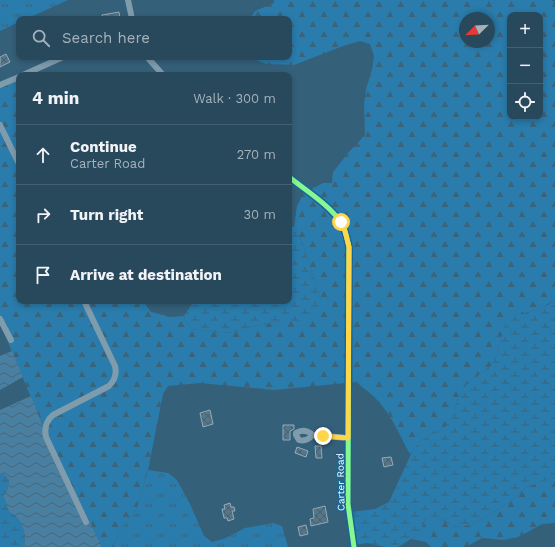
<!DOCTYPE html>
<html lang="en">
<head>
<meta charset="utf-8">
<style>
  body { margin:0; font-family:"Work Sans",sans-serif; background:#345265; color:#f1f3f6 }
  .controls { position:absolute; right:12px; top:12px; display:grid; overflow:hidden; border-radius:8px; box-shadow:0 2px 6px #0003 }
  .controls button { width:36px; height:36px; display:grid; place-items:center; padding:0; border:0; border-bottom:1px solid #446072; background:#28485c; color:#f1f3f6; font:20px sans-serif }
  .compass { position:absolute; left:459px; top:12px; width:36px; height:36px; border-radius:50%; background:#28485c; box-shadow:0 2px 6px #0003; rotate:246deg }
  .stop { position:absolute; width:12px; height:12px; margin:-9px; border:3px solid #ffd54a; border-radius:50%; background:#fff }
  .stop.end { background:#ffd54a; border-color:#fff; box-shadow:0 1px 4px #0008 }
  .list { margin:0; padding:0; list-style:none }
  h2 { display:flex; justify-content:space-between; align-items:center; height:52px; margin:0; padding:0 16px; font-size:17px }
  h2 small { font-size:13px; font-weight:400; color:#a5b2bb }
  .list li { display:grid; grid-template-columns:26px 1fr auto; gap:12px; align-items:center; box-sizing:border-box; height:60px; padding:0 16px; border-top:1px solid #446072 }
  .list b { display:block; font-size:15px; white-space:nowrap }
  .list p { margin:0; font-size:13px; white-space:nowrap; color:#a5b2bb }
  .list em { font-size:13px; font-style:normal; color:#a5b2bb }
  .icon { flex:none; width:22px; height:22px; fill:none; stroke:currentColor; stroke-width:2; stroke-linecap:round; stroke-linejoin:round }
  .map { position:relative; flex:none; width:555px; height:547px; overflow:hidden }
  .search { position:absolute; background:#28485c; box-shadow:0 2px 6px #0003; left:16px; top:16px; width:276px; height:44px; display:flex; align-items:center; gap:10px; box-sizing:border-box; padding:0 14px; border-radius:8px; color:#a5b2bb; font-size:15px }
  .panel { position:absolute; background:#28485c; box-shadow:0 2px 6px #0003; left:16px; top:72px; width:276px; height:232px; border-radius:8px }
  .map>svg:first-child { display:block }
</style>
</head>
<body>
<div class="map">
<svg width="555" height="547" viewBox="0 0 555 547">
  <defs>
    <pattern id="grass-tufts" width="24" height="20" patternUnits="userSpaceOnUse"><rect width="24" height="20" fill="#297cac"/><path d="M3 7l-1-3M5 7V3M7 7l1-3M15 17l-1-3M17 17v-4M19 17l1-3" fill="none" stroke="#3a647c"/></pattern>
    <pattern id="forest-firs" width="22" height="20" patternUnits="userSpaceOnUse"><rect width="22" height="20" fill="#297cac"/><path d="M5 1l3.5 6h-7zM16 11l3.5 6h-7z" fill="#3a647c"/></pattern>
    <pattern id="wetland-marsh" width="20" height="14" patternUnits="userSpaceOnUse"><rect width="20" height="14" fill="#297cac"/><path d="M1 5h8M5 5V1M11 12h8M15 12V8" fill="none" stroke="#3a647c"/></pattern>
    <pattern id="water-waves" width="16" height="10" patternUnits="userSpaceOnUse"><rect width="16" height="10" fill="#497fa0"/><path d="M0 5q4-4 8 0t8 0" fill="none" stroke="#4a687a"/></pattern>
    <pattern id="building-cross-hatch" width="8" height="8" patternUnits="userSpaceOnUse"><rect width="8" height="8" fill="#53768a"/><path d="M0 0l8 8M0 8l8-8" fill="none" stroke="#4f5f68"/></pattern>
  </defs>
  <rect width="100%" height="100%" fill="#35607a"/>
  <path fill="url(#grass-tufts)" d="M0 0H68L26 19H19V22L0 31Z
    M148 470 168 473 177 480 190 504 204 536 212 542 226 538 245 528 273 523 282 526 288 547H114L113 545 123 526 136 510Z"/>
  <path fill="url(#forest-firs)" fill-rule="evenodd" d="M274 0H551L555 2V299C543 309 529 313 514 315L500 343 495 361 487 369 468 382 457 399 454 415 444 429 432 434 419 442 411 456C402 440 395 422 383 407 376 397 366 390 356 382L274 390 200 383 168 386 163 394 148 470 136 510 123 526 113 545 114 547H102L42 424 0 323V85L19 77V301H143L151 312 171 317 184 316 186 323 192 329 221 333 233 332 250 327 282 321H303L321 300 303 244 294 227 297 206 304 193 323 183H332L333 172 348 153 365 135 364 105 366 89 372 70 374 56 370 44 360 41 343 46 294 65 267 64 256 60 254 57H289V19H250L255 11 274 3ZM510 15H540V117H510ZM465 18H489V42H465Z
    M555 475V523L542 524 519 537 503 540 482 538 466 547H431L426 542 411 539 419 534 424 522 427 518H437L456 527 472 525 510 502 525 488 554 477Z"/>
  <path fill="url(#wetland-marsh)" d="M289 227H294L303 244 321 300 319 308 310 319 303 321H282L250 327 233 332 221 333 192 329 186 323 184 316 194 301H289Z
    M555 299V475L554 477 525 488 510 502 472 525 456 527 437 518H427L424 522 419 534 398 547H386L367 543 355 545 351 512 375 509 389 502 412 452 419 442 432 434 444 428 454 415 457 399 468 382 487 369 495 361 505 324 514 315 527 313 548 305Z
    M0 474 5 475 9 480 7 491 3 496 5 500 9 512C22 517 27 534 24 547H0Z"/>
  <path fill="url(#water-waves)" d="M12 351 23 377 0 390V356Z
    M31 396 42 424 102 547H24C27 534 22 517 9 512L5 500 3 496 7 491 9 480 5 475 0 474V410Z"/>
  <path fill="url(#building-cross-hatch)" stroke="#93abba" d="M119 12 120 19H103L102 15Z
    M6 54 10 62 0 67V57Z
    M210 410 213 424 203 427 200 413Z
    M283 425H294V429L290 431V440H283Z
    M315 446H321L322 458H316Z
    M297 447 308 451 306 457 295 453Z
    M391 457 393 465 384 467 382 458Z
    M230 503 231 507H234L235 511H232L234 519 228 521 227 518H224L222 509H225L224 505Z
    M325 506 328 522 311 526 310 519 314 518 313 509Z
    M306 525 308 534 300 536 298 527Z"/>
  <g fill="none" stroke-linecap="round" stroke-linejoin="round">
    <path stroke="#7f9cad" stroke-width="6" d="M128 0 132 19
      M147 57 163 75
      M23 75 63 57
      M0 85 19 77
      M0 125 19 164
      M289 177C304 189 332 207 341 223 346 230 347 239 349 247L348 504 354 547
      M84 301 115 366C117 374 115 380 109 386L53 415C46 421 44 428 46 437L86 522
      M0 319 11 340
      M313 435C308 431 302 429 296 433V435L299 440C305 442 309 439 313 435L348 438"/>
    <g stroke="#186697" stroke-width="8">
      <path id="cycleway" d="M289 177C304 189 332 207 341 223 346 230 347 239 349 247L348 504 354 547"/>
    </g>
    <use href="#cycleway" stroke="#87f88f" stroke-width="5"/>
  </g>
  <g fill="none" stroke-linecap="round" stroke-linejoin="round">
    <path stroke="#ffd54a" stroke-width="5" d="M323 436 348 438 349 247 345 231 341 222"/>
  </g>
  <g text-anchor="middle" stroke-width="3" stroke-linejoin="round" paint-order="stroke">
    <g font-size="10" fill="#fff" stroke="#186697">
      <text transform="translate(340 482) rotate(-91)" y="4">Carter Road</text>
    </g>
  </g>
</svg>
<div class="controls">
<button>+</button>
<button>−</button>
<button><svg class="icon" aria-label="locate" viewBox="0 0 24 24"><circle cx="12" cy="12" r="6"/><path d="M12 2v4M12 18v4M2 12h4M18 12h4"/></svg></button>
</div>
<svg class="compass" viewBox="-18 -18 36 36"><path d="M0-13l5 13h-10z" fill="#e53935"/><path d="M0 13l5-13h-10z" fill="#a5b2bb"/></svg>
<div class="stop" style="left:341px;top:222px"></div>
<div class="stop end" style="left:323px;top:436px"></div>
<div class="search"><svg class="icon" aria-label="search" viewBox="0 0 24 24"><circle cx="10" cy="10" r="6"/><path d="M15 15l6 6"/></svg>Search here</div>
<section class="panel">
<h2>4 min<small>Walk · 300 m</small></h2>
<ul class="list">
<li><svg class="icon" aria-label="ahead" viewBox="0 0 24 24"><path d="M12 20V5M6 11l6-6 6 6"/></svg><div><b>Continue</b><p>Carter Road</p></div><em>270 m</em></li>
<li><svg class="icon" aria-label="right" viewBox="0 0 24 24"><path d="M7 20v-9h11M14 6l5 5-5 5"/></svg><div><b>Turn right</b></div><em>30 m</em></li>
<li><svg class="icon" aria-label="arrive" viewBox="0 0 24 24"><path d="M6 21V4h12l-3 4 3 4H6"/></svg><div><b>Arrive at destination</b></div></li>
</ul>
</section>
</div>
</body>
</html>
